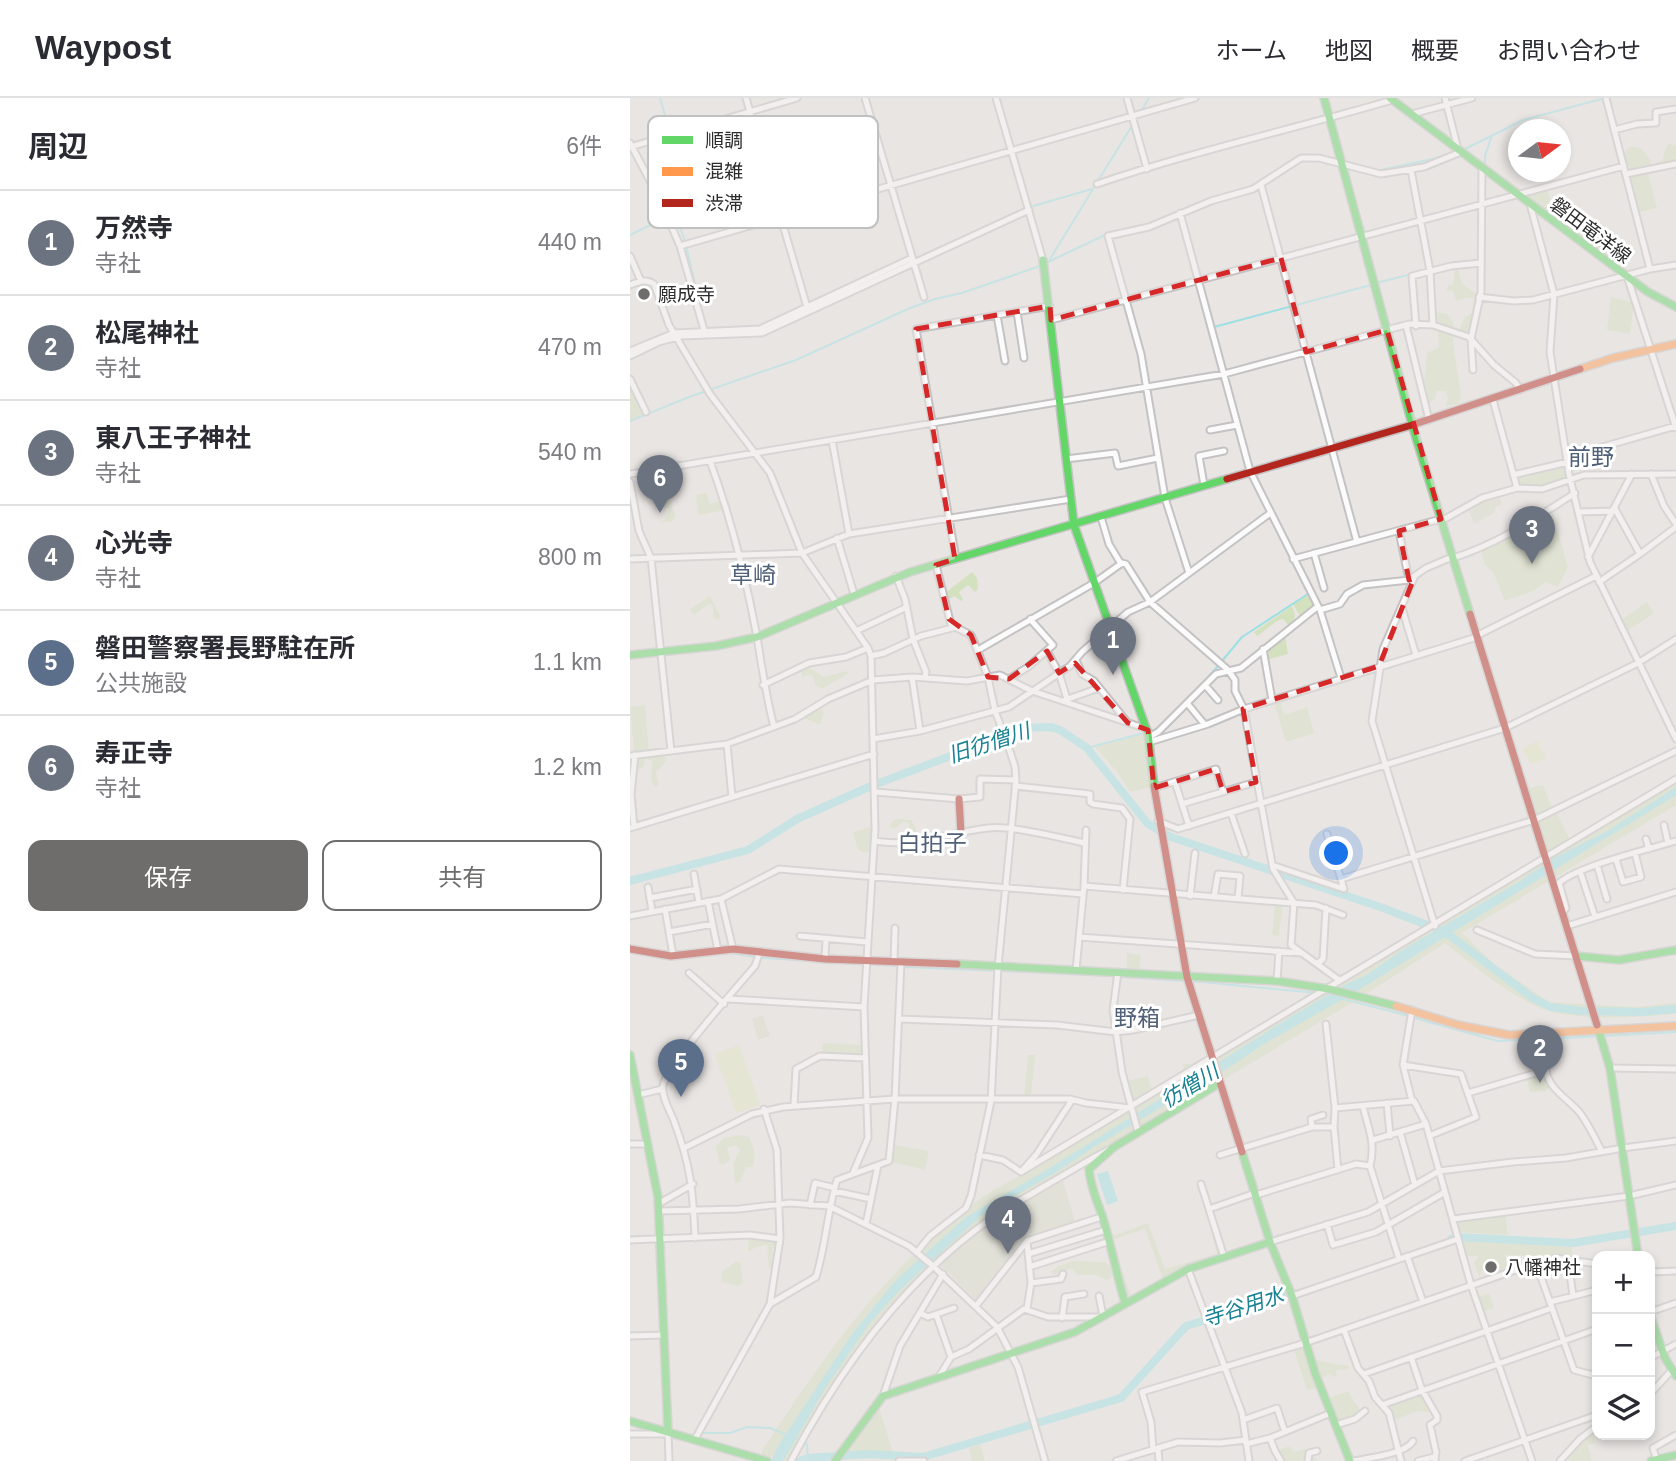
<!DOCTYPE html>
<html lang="ja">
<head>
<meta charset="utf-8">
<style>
  body { margin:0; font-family:Helvetica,"Noto Sans JP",sans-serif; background:#f2f2f3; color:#2b2b33 }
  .controls { position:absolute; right:21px; bottom:21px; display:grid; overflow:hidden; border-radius:14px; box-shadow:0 4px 10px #0003 }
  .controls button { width:63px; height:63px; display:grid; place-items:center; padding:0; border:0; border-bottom:2px solid #e1e1e2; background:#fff; color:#2b2b33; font:35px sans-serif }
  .compass { position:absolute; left:878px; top:21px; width:63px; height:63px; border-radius:50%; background:#fff; box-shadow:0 4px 10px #0003; rotate:75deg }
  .you { position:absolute; left:707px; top:756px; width:24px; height:24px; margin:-18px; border:5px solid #fff; border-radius:50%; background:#1a73e8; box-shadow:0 0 0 10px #1a73e833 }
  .badge { display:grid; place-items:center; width:46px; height:46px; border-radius:50%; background:#6e6d6c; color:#fff; font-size:23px; font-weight:700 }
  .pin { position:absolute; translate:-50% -58px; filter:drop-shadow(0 2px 4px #0008) }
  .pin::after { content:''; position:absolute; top:37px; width:24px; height:21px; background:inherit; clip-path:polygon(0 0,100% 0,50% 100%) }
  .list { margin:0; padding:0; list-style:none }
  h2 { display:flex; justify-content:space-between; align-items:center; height:91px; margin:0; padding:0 28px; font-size:30px }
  h2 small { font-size:23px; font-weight:400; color:#7c7c81 }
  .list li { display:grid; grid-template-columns:46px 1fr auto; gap:21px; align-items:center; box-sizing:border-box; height:105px; padding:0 28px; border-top:2px solid #e1e1e2 }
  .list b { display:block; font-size:26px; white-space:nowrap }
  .list p { margin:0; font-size:23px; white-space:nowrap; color:#7c7c81 }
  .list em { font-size:23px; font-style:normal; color:#7c7c81 }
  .actions { display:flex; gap:14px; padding:21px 28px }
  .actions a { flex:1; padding:16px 0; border:2px solid #6e6d6c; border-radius:14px; text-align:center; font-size:24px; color:#6e6d6c }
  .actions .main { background:#6e6d6c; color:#fff }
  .icon { flex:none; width:38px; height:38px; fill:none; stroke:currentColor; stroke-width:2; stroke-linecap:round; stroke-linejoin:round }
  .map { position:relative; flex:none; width:1046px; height:1363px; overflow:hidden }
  header { display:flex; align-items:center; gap:42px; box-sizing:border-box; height:98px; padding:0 35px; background:#fff; border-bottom:2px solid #e1e1e2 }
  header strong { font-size:33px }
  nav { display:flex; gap:38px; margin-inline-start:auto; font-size:24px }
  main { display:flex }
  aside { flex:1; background:#fff }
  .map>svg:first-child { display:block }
</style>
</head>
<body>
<header>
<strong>Waypost</strong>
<nav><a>ホーム</a><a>地図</a><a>概要</a><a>お問い合わせ</a></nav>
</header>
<main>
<aside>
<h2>周辺<small>6件</small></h2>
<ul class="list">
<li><span class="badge" style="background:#6b7280">1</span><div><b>万然寺</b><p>寺社</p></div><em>440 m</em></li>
<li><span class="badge" style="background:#6b7280">2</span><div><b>松尾神社</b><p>寺社</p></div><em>470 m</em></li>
<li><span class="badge" style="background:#6b7280">3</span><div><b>東八王子神社</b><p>寺社</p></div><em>540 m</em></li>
<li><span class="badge" style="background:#6b7280">4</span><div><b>心光寺</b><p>寺社</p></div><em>800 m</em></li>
<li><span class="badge" style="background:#5c6f8a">5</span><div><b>磐田警察署長野駐在所</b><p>公共施設</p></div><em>1.1 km</em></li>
<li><span class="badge" style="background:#6b7280">6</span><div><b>寿正寺</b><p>寺社</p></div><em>1.2 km</em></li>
</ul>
<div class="actions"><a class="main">保存</a><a>共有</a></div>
</aside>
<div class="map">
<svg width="1046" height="1363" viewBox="0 0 1046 1363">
  <rect width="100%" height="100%" fill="#e9e5e3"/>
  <path fill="#d4e1bf" d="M1039 45 1046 48V66L1027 68 1025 65 1033 62 1034 54Z
    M1001 48 1011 50 1021 63 1020 67 1010 72 1017 71 1027 110 1006 115 996 76 1003 74 995 62 993 55Z
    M917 88 925 121 892 97Z
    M967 124 972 125 984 163 942 133Z
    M828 169C830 185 834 189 848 196L841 239 827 235 835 219 842 215 843 200H835L826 203 823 193 816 192 818 188 823 186 825 170Z
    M981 199 1004 205 1000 236 977 232Z
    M806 214 818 216 824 226 823 244 831 298 828 306 815 308 818 301 816 293H807L804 302 798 306C790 291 797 273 797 255L809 249Z
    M2 289 16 314 14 318 0 323V290Z
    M938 364 942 380 912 391 887 390 883 377Z
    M30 394H36L46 418 42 424H32L36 420 39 410 27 408 22 400Z
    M76 395 80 406 92 402 96 412 68 417 66 397Z
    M923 416 938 469 928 489 916 484 903 493 875 503 863 474 855 467 851 451 887 431Z
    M342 474 347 480 348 491 345 494 338 487 329 494 333 501 331 503 324 498 315 504V495Z
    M678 496 685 508 670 518 663 506Z
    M80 498 91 520 85 522 83 519V510L80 505 64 517 60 511Z
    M1017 504 1024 515 996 534 991 522Z
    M662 508 665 516 664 524 659 528 653 521C643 523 636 533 627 538L624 534Z
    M655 537 658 556 636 562 635 553Z
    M171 569 180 570 194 579 216 573 219 575 192 591 186 588 182 577 172 579Z
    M650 602 654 617 677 609 684 635 656 644 644 604Z
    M190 606 194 615 190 627 170 618Z
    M15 607 19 655H4L0 609Z
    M515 636 521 689 500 694 488 675 465 649Z
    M35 656 36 663 30 671 26 673 28 687 25 689 21 683 22 662 15 661 14 668 7 672 6 659Z
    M1046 682V707L832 835 863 865 919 904 1005 909 1046 905V916C1006 919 938 925 903 907 871 891 843 867 815 845L730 900 374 1113 316 1157 276 1197 235 1245 191 1308 158 1363H131L132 1353C194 1258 251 1175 343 1106 359 1093 380 1084 398 1073 434 1052 468 1030 503 1009L498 983 518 978 522 996 554 977 553 966H561L579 957 580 960 867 792Z
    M913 687 922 710 907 717 898 690Z
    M927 715 940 742 918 754 908 723Z
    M268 721 281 722 286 730 287 743 276 742V738L281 735 278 724H273L264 731 259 729 263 722Z
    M244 727 245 751 235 755 228 752 223 735Z
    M645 806 653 807 649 838 642 837Z
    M497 855 511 857 509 872 497 870Z
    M193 945 233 947 234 958 192 956Z
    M398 957H405L401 999H394Z
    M916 972 922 986 915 993 900 994 897 981 902 976Z
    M111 1037 119 1039C124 1050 127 1058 122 1069H116L110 1084 105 1085 103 1066 110 1052 106 1047 97 1050 100 1062 93 1067 89 1064 86 1049 94 1040Z
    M263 1047 299 1053 295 1072 259 1063Z
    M575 1110 584 1114 594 1157 534 1184 515 1131 484 1141 483 1138 518 1125 535 1171 587 1156Z
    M875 1114 878 1137 826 1134 823 1121Z
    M119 1139 148 1142V1148H143L142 1163 146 1164 144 1170H139L137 1147 126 1149 118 1154Z
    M481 1139 502 1201 495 1205 478 1140Z
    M828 1142 942 1149 941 1162 922 1161 900 1167 896 1158 875 1157 877 1168 873 1174 868 1175 863 1166H859L856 1172 851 1173 850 1180 844 1165 849 1158H832Z
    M443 1163 476 1164 482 1171V1178L479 1183 467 1177H447L442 1170 425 1177 421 1174 428 1168Z
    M105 1164H110L113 1185 108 1188 91 1184 92 1174Z
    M859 1195 864 1210 851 1215 845 1200Z
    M675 1245 681 1261C694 1263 706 1268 718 1267L719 1271 707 1272 706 1278 702 1279 700 1276 688 1282 691 1289 677 1292 663 1249Z
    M719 1293C722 1303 729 1307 732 1316L706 1326 698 1300Z
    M793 1293 805 1315 786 1313 761 1324 752 1307Z
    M249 1309 263 1355 215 1354Z
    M963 1336 965 1345 958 1347 962 1363H939L938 1361 954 1341Z
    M350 1346 355 1363H342L339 1350Z
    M660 1348 664 1354 676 1351 688 1363H651L645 1353Z"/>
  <path fill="#d9dccb" d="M869 398 872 407 866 409 864 415 844 426 837 408 851 401Z
    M133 917 140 938 128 942 122 921Z
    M433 1083 446 1127 396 1141 347 1203 310 1167 363 1121Z"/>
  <path fill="#dee4bd" d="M907 643 916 660 901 666 892 651Z
    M109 947 130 1007 106 1015 85 956Z"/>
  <path fill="#9de0e4" d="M1046 689V697L727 893 634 946 600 969 464 1049 423 1076 353 1116 270 1192 240 1225 198 1286 153 1363H141L150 1345 222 1236 265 1183 336 1119 418 1071 659 920 718 885 735 878 774 851 887 785 924 760 979 732Z
    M478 1073 488 1103 477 1107 467 1076Z"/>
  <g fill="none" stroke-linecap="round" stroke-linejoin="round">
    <path stroke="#9de0e4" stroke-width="2" d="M30 0 40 34
      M512 12 519 0
      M835 51 893 22 975 0
      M855 67V58L862 37
      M648 72 658 64 669 59
      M746 73 812 59
      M45 116 55 143
      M526 123 573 104
      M509 128 521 126
      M0 137 55 110 58 105 41 39
      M56 148 69 204
      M284 161 393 111 462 91
      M420 161 503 26
      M416 165 477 136
      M746 185 782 176
      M596 273 584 229 741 187
      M597 278 604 303
      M0 323 59 299 166 262 280 210 305 201 332 195 410 168
      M592 563 612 539 681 494
      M576 582 588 568
      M519 633 527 631 565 593
      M457 650 514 635
      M100 855 126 859
      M131 860 216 865
      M250 867 269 868
      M274 869 485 878
      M491 879 555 883
      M561 883 687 895
      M713 901 779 918
      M784 920 868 943 916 941
      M974 938 1046 934
      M921 941 968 938
      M1024 1295 1042 1276
      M69 1337 72 1335H100L117 1329 140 1330 155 1336
      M40 1339 58 1342
      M164 1339 177 1346 178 1363"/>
    <path stroke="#9de0e4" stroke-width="8" d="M0 783 118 752 167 721 241 688 395 630 421 629 430 632 457 650 518 726 541 739 753 810 815 834 904 901 921 909 952 913 1010 914 1046 911
      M821 1141 826 1139 943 1145 1046 1128
      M170 1363 178 1360 238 1356 293 1359 491 1300 556 1228 666 1195"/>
    <g stroke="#c4c2c3" stroke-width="9">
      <path id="street" d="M116 0 177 209
        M235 0 294 199
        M366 0 413 162
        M497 0 517 71
        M815 0 828 51
        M976 0 1020 171
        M782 16 842 0
        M984 32 1007 26 1026 25V14L1046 11
        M0 45 30 102 50 148 74 232
        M0 49 167 0
        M781 72 800 173 803 227
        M996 76 1046 66
        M467 86C564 53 664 31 762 2
        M631 87 727 444
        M900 106 924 196 920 254 939 376 960 464 1046 641
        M550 115 620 373 690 512 711 580
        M50 148 565 0
        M0 158 11 183
        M997 178 1046 330
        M0 187C8 184 16 180 24 186L39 227 80 296 140 375 172 455 238 550 241 558 245 731 234 909 238 1040 223 1075
        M849 199 884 203 903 202 1020 171 1046 167
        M387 214 394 260
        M367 217 375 263
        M421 222 994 68
        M776 227 799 322
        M786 228 782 178 821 168 851 165
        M0 253 44 235 130 231 282 160
        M0 258 29 244 51 238 132 235 399 112
        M843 272 841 241 851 194 852 69
        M0 281 16 314
        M863 302 887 390
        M580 332 607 327
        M202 342 219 436
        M937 359 1046 328
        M436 361 485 355 488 368 528 360
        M80 363C101 420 116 480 127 539 132 570 136 598 144 629
        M0 376 594 276 779 226 803 227 839 239 864 267 886 285 890 292
        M1021 376 1034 408 1046 426
        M883 377 938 364
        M0 384 9 433 21 460 41 653
        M574 387 569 358 594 353
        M985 411 1010 456
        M949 414 984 413
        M471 419 479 446 491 466
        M811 423 852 400 887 390 912 391 954 377 1046 376
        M769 433 779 482
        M207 440 224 496
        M684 455 694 490
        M958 459 1002 376
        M823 460C868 446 906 420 945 395
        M0 461 172 455 219 436 441 401
        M326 461 286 231 420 208
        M663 461 811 421
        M559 475 535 400 511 256 478 138 519 129 581 103 623 91 671 60H689L751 76 794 69 831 54
        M266 478 275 501 283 541 296 574 295 579
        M784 480 753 551 742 623 805 828
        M969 484 1010 456 1046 429
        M772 510 786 557
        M690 512 710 506 717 496 733 487 779 482 796 470 822 459
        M226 533 277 509
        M846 538 966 478
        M633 551 642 602
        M348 552 464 485 492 465 496 466 520 504 598 572 605 582V593L614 611 643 771 664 805 661 847 709 882
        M417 553 429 575 437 601
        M241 558 254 555 291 538 326 529
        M446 562 452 576 464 583 498 625
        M282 579 290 633
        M379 581 398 569 423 547 400 521
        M133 587 179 565 216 559 238 550
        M575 587 588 602
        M435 602 469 590
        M557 605 575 627
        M519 639 528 634 586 576 611 570 687 509
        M243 641 290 633 379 609 440 568 452 554 498 514 520 504 639 416
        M519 644 578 626 614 611 847 539
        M97 646 102 699
        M0 658 97 646 165 621 198 601 243 582 282 579 337 583 370 577 402 593 517 631
        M545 684 559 728
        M385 688 460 696V704L463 706 492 710 500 721 493 792
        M524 690 586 671 593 694
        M245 694 329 701 350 699V681L386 682
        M552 706 626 684
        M601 715 615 756
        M528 723 548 731 875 630 1008 565 1046 541
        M1034 727 1038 745
        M4 729 1 697 5 657
        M0 730 244 656
        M1016 741 1019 751
        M245 743C283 750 321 734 358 730 382 727 430 740 455 745
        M986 761 993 784 1011 779 1005 755
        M642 767 714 791 697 736
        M967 767 977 801
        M950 773 965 819
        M64 776 69 805
        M711 781 904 722 1046 653
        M454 788 686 807 713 817
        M18 789 22 813
        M560 798 565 755
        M584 799 588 776 610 778 608 801
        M20 800 67 791
        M91 801 103 851
        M78 803 88 853
        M35 811 43 857
        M933 814 936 810 929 785C948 768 1019 751 1046 743
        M0 818 91 801 149 771 453 796
        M937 828 1046 794
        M847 832 905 856 946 858
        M39 834 83 826
        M170 838 237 844
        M449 839 672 855
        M195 861 196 840
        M264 864 265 830
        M687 866 693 861 696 810
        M446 872 454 788 456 732
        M488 874 483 912 492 974 508 1034
        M59 875 94 906
        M647 883 649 853
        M98 901 234 909
        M269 921 427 927 486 934 503 932 569 917
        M696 926 705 1010 704 1029 708 1072
        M918 935C919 948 914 961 916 973 920 993 939 1001 950 1015 959 1027 965 1040 972 1054
        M773 967 831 976 846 1019 799 1038
        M980 970 1046 971
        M838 995 916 972
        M8 997 32 991
        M782 1003 773 967 782 912
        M757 1005 760 1038
        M164 1008 166 971 190 958 235 960
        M733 1008C738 1031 746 1044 740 1068
        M705 1010 784 1003 796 1026 841 1187 902 1363
        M134 1011 147 1052 150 1141 140 1206
        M682 1029 681 1021 693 1017
        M770 1034 785 1087
        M743 1042 796 1026
        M0 1046H17
        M54 1050 122 1016 153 1009 265 1001H440L456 1005 500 1010
        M349 1057 373 1062 391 1074 406 1057 442 1002
        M590 1057 682 1029H704
        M391 1074 1046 681
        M571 1086 594 1159
        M204 1093 241 1101
        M626 1097 726 1066 740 1068 769 1161
        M28 1106 63 1086
        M180 1107 185 1085 205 1090
        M579 1111 625 1095
        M29 1113 109 1111 160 1105 199 1108 279 1148 303 1168 367 1229 388 1269 415 1363
        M823 1121 999 1098 1046 1087
        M236 1126 248 1067
        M697 1126 703 1147 746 1134 815 1094
        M65 1140C63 1093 61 1068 44 1023 40 1013 31 998 33 988 36 968 108 888 125 868L129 856
        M0 1142 120 1137 150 1141
        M640 1144 738 1114 809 1073 883 1064 936 1060 993 1050 1046 1043
        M287 1154 300 1138 336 1110 341 1098 361 1003 368 869 386 682 385 669 377 644 365 613 358 579 341 537 321 527 306 467
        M398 1156 476 1132
        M777 1158 793 1204
        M938 1161 943 1198
        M906 1165 944 1272 967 1278
        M399 1169 477 1144
        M558 1171 612 1315 619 1363
        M1020 1174 1046 1173
        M401 1185 431 1181 433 1176
        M469 1198 473 1218
        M662 1198 828 1141
        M920 1204 967 1192
        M346 1208 397 1143 471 1119
        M397 1211 401 1185 397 1143
        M1020 1214 1046 1205
        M290 1215 298 1219 324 1210
        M306 1216 321 1259
        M432 1220 435 1199 454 1196
        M714 1232 728 1270 739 1283 745 1299 752 1307
        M0 1238 33 1237
        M781 1259 792 1292 807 1318V1322L800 1327 806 1354 805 1363
        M1020 1260 1046 1246
        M734 1276 922 1210
        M310 1277 321 1259 339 1251 394 1211 418 1219H469
        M1020 1296 1042 1272
        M253 1298 270 1248 313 1176
        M613 1322 647 1310 655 1334
        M706 1327 725 1321 735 1313
        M38 1333 39 1363
        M0 1336H38
        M640 1340 645 1353 651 1363
        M65 1341 140 1206 186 1179C196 1147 197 1114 207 1082L259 1063 265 1001 271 865
        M616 1346 640 1340 701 1315
        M528 1351 529 1363
        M523 1352 521 1324 512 1294 675 1245 906 1165 926 1160 967 1166
        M161 1363C209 1272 274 1183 359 1122 376 1110 395 1100 413 1089 435 1077 456 1063 478 1052
        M269 1363H294
        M486 1363 548 1344 590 1345 616 1342
        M678 1363 679 1355 687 1353
        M723 1363C738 1360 776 1356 783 1343
        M771 1363 759 1315 752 1307 967 1231
        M788 1363 804 1359
        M835 1363 967 1317
        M930 1363 950 1341 967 1328
        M1027 1363 1023 1350 1046 1337"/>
    </g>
    <g stroke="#c4c2c3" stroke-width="10">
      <path id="fast" d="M694 0 784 333 840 516
        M760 0 1018 194 1046 209
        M413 162 444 427 518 636 524 688
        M0 557 86 548 127 539 280 474 597 381
        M946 858 989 862 1046 852
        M327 866 647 883 699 891 766 908
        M967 927 980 970 1008 1158
        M0 957 28 1099 38 1333
        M612 1054 640 1144 662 1198 685 1275 720 1363
        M495 1205C487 1178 482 1151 474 1124 469 1106 460 1090 459 1071L484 1049 590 985
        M1020 1217 1035 1260 1046 1278
        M0 1323 137 1363
        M205 1363 253 1298 445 1234 558 1171 640 1144
        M1021 1363 1046 1357"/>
    </g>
    <g stroke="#c4c2c3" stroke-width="10">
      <path id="slow" d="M950 271 983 260 1046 246
        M766 908 828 927 879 937 1046 928"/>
    </g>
    <g stroke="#c4c2c3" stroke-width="10">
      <path id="jam" d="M597 381 782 327 950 271
        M840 516 967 927
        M524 688 557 879 612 1054
        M329 701 331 735
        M0 851 41 858 103 851 195 861 327 866"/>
    </g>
    <use href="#street" stroke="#fcfbfb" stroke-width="5"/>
    <use href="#fast" stroke="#63d668" stroke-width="7"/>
    <use href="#slow" stroke="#ff974d" stroke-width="7"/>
    <use href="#jam" stroke="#b3261e" stroke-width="7"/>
  </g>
  <path d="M0 0H1046V1363H0ZM651 160 676 254 757 232 811 421 769 433 779 482 784 480 749 568 613 611 626 684 593 694 586 671 524 690 518 632 498 625 445 565 429 575 417 553 379 581 358 579 341 537 319 521 306 467 325 461 286 231 420 208 421 222Z" fill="#e9e5e3" fill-opacity=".55" fill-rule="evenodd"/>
  <path fill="none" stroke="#d62828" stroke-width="5" stroke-dasharray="14 9" stroke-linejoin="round" d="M651 160 676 254 757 232 811 421 769 433 779 482 784 480 749 568 613 611 626 684 593 694 586 671 524 690 518 632 498 625 445 565 429 575 417 553 379 581 358 579 341 537 319 521 306 467 325 461 286 231 420 208 421 222Z"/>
  <g fill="#6e6d6c" stroke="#fff" stroke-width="2.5">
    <circle cx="14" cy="196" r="7"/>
    <circle cx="861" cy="1169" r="7"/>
  </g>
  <g text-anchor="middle" stroke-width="6" stroke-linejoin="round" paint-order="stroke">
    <g font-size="19" fill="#2c2c2c" stroke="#fff">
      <text transform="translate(961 132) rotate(37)" y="7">磐田竜洋線</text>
    </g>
    <g font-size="19" fill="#2c2c2c" stroke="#fff" text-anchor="start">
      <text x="28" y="203">願成寺</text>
      <text x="875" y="1176">八幡神社</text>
    </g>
    <g font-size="21" font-style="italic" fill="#198293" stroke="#fff">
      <text transform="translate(359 645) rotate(-18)" y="7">旧彷僧川</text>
      <text transform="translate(560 988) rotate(-31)" y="7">彷僧川</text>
      <text transform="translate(613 1209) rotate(-18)" y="7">寺谷用水</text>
    </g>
    <g font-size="23" fill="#506079" stroke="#fff">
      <text x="961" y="367">前野</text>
      <text x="123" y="485">草崎</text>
      <text x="302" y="753">白拍子</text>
      <text x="507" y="928">野箱</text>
    </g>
  </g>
  <rect x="18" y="18" width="230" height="112" rx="10" fill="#fff" stroke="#c0c0c0" stroke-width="2"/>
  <rect x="32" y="38" width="31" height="8" fill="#63d668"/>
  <rect x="32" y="69" width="31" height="9" fill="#ff974d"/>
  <rect x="32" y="101" width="31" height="8" fill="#b3261e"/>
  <g font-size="19" fill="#2c2c2c">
    <text x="75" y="49">順調</text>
    <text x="75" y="80">混雑</text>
    <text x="75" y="112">渋滞</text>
  </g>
</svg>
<div class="controls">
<button>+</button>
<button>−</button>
<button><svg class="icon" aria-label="layers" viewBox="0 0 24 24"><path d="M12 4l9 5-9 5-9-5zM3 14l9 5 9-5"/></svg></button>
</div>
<svg class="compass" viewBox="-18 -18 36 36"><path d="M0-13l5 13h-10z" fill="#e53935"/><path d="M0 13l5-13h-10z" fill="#7c7c81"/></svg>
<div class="you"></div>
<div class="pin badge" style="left:483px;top:577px;background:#6b7280">1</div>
<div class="pin badge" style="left:910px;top:985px;background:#6b7280">2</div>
<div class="pin badge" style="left:902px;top:466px;background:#6b7280">3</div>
<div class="pin badge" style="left:378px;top:1156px;background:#6b7280">4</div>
<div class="pin badge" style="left:51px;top:999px;background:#5c6f8a">5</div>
<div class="pin badge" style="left:30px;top:415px;background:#6b7280">6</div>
</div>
</main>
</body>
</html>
